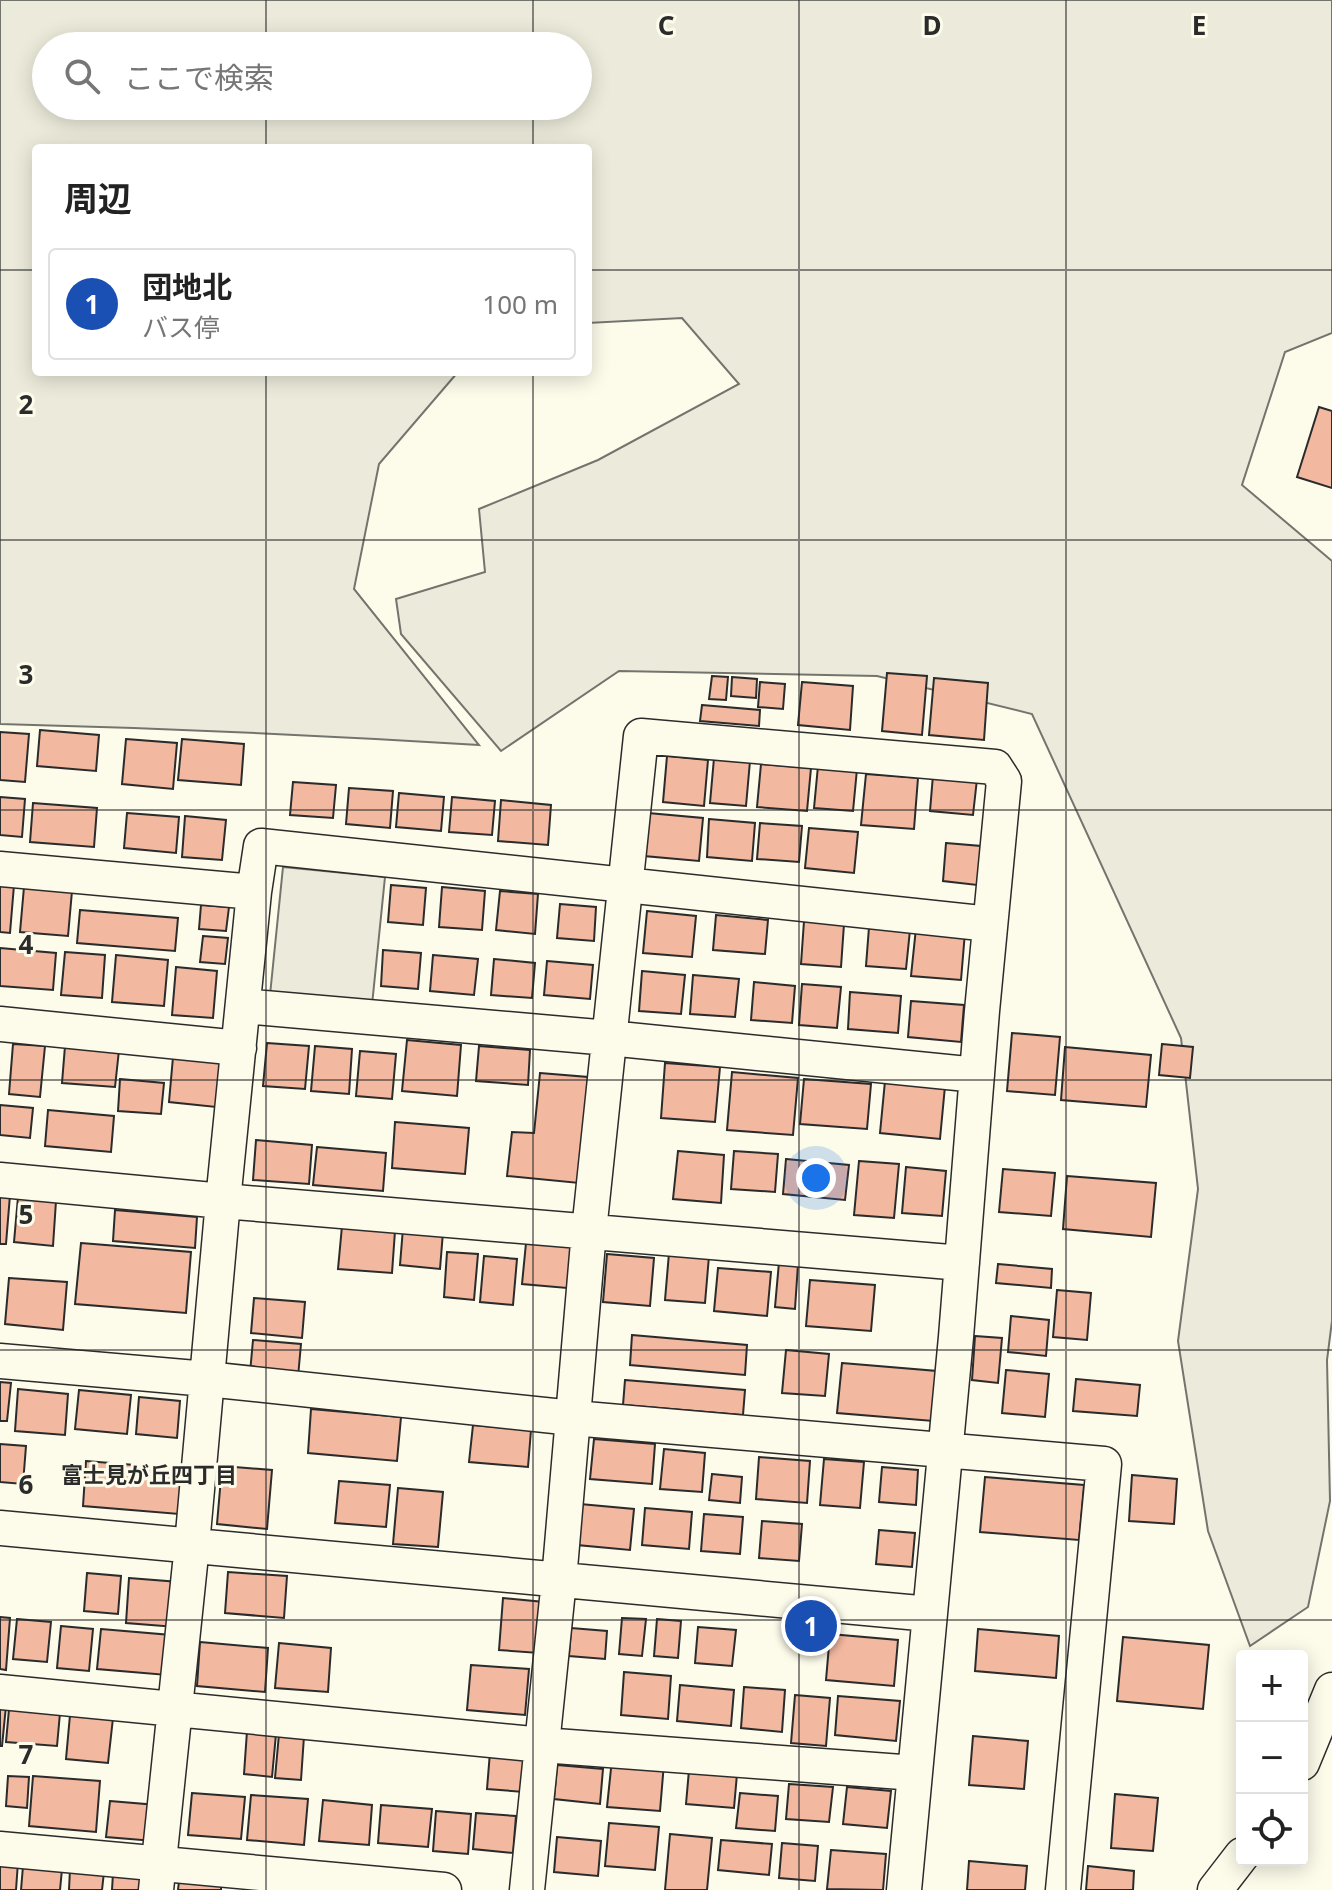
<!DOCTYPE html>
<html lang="ja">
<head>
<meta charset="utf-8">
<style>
  body { margin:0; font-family:"Noto Sans","Noto Sans JP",sans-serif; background:#f2f2f2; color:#222 }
  .controls { position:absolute; right:24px; bottom:24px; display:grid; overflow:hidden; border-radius:8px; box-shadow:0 4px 20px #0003 }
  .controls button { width:72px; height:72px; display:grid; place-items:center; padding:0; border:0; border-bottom:2px solid #e0e0e0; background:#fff; color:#222; font:40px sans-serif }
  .you { position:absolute; left:816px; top:1178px; width:28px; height:28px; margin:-20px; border:6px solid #fff; border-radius:50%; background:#1a73e8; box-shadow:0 0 0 12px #1a73e833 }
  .badge { display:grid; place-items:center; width:52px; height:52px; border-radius:50%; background:#111827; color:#fff; font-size:26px; font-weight:700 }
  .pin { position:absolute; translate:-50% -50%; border:4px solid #fff; box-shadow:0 2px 8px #0006 }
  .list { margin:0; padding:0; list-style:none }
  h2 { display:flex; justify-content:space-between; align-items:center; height:104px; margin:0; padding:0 32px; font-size:34px }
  h2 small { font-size:26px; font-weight:400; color:#767676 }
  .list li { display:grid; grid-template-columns:52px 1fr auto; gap:24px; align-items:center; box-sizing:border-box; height:112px; margin:0 16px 16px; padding:0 16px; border:2px solid #e0e0e0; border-radius:8px }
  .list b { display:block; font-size:30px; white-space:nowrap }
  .list p { margin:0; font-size:26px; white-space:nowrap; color:#767676 }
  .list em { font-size:26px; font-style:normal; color:#767676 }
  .icon { flex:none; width:44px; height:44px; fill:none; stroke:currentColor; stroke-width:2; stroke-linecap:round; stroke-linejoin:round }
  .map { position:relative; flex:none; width:1332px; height:1890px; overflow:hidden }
  .search { position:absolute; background:#fff; box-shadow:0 4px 20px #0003; left:32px; top:32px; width:560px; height:88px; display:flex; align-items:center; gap:20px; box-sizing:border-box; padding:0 28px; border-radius:44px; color:#767676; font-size:30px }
  .panel { position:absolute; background:#fff; box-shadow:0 4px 20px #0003; left:32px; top:144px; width:560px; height:232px; border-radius:8px }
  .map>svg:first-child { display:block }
</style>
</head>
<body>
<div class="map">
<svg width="1332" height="1890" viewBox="0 0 1332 1890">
  <rect width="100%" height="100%" fill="#fdfbea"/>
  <path fill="#ecebdb" stroke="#74746e" stroke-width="2" fill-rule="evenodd" d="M0 0H1332V333L1285 352 1242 485 1332 561V1321L1327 1360 1330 1501 1308 1607 1250 1646 1208 1531 1178 1341 1198 1189 1181 1038 1032 714 877 676 619 671 501 751 401 634 396 599 485 572 479 509 598 460 739 384 682 318 588 323V148H36V372H458L379 464 354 589 479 745C319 735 160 728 0 724ZM46 46H578V106H46Z
    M283 867 385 877 372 1005 270 995Z"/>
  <path fill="#f2b8a0" stroke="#2b2b2b" stroke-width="2" d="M1319 407 1332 411V488L1297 477Z
    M887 673 927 676 922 735 882 731Z
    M712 676 728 677 726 700 709 699Z
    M732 677 757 679 756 698 731 696Z
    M934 678 988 683 984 740 929 735Z
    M760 682 785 684 783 709 758 707Z
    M802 682 853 686 850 730 798 725Z
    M702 705 760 710 759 726 700 721Z
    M40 730 99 735 96 771 37 766Z
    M0 732 29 734 25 782 0 780Z
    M126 739 177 743 173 789 122 784Z
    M182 739 244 744 241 785 178 780Z
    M667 756 708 760 704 806 663 802Z
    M714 758 750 761 746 806 710 803Z
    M761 764 811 768 807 811 757 807Z
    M818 766 857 769 853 811 814 808Z
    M866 774 918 778 914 829 861 825Z
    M933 775 977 779 973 815 930 811Z
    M293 782 336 785 333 818 290 815Z
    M349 788 393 791 390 828 346 824Z
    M399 793 444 797 441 831 396 827Z
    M0 797 25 799 22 837 0 835Z
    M452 797 495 801 492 835 449 832Z
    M501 800 551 805 548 845 498 841Z
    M33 803 97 808 94 847 30 842Z
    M127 813 179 817 176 853 124 848Z
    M648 813 703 818 699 861 644 856Z
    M185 816 226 820 222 860 182 857Z
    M709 819 755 823 752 861 707 857Z
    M760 823 802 826 799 862 757 859Z
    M809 828 858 832 854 873 805 868Z
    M946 843 981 846 977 885 943 881Z
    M0 884 14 885 10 933 0 932Z
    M391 885 426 888 423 925 388 922Z
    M24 887 72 891 68 936 20 932Z
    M442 887 485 891 482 930 439 927Z
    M500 891 538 894 535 934 496 930Z
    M560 904 596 907 594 941 557 938Z
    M201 905 229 907 226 931 199 929Z
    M80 910 178 918 175 951 77 943Z
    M647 911 696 916 692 957 643 953Z
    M716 915 768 920 765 954 713 950Z
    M804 921 844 924 841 967 801 964Z
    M869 927 910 930 906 969 866 966Z
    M916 928 965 932 961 980 911 976Z
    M203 936 228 938 225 964 200 962Z
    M0 948 56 953 53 990 0 986Z
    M383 950 421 953 418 989 381 986Z
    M65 952 105 955 102 998 61 995Z
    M116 955 168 960 164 1006 112 1002Z
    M433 955 478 959 474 995 430 991Z
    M494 959 535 963 532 998 491 995Z
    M547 961 593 965 590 999 544 995Z
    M176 967 217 971 213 1018 172 1015Z
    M642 971 685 975 681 1014 639 1011Z
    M693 975 739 979 735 1017 690 1014Z
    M754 982 795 986 792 1023 751 1020Z
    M802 984 841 987 837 1028 799 1025Z
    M850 992 901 996 898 1033 848 1029Z
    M911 1001 964 1005 961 1042 908 1037Z
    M1012 1033 1060 1037 1055 1095 1007 1091Z
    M407 1040 461 1045 457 1096 402 1091Z
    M267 1043 309 1046 305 1089 263 1086Z
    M13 1044 45 1046 40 1097 9 1094Z
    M1162 1044 1193 1047 1190 1078 1159 1075Z
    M65 1046 119 1050 115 1087 62 1083Z
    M315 1046 352 1049 349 1094 311 1091Z
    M479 1046 530 1050 528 1085 476 1081Z
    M1065 1047 1151 1055 1146 1107 1061 1100Z
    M360 1051 396 1054 392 1099 356 1096Z
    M173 1057 220 1061 216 1107 169 1102Z
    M665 1063 720 1067 715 1122 661 1118Z
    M732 1072 798 1078 793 1135 727 1130Z
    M540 1073 588 1077 579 1183 507 1176 512 1132 534 1133Z
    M120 1079 164 1083 161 1114 118 1111Z
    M804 1079 871 1084 867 1129 800 1124Z
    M885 1081 945 1086 940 1139 880 1133Z
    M0 1105 33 1108 30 1138 0 1135Z
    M48 1110 114 1116 111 1152 45 1146Z
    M395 1122 469 1128 465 1174 392 1168Z
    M256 1140 312 1145 309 1184 253 1180Z
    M317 1147 386 1153 383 1191 313 1185Z
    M678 1151 724 1155 721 1203 673 1199Z
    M734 1151 778 1154 775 1192 731 1189Z
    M786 1159 849 1165 845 1200 783 1194Z
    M859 1161 899 1164 894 1218 854 1215Z
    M906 1167 946 1171 942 1216 902 1213Z
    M1003 1169 1055 1173 1051 1216 999 1212Z
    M1067 1176 1156 1183 1151 1237 1063 1229Z
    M0 1195H10L6 1244H0Z
    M18 1197 56 1201 53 1246 14 1242Z
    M115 1210 197 1217 195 1248 113 1241Z
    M342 1226 395 1231 392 1273 338 1269Z
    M403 1228 443 1232 440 1269 400 1265Z
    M81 1243 191 1252 186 1313 75 1304Z
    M526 1243 571 1247 567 1288 522 1284Z
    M447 1252 478 1254 474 1300 444 1297Z
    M669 1253 709 1256 705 1303 665 1300Z
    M607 1254 654 1258 650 1306 603 1302Z
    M484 1256 517 1259 513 1305 480 1302Z
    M779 1262 798 1264 795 1309 775 1307Z
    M998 1264 1052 1269 1051 1288 996 1283Z
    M718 1268 771 1272 767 1316 714 1311Z
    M9 1278 67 1282 63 1330 5 1324Z
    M810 1280 875 1285 871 1331 806 1326Z
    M1057 1290 1091 1293 1087 1340 1053 1337Z
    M254 1298 305 1302 302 1338 251 1333Z
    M1011 1316 1049 1320 1046 1356 1008 1352Z
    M632 1335 747 1345 745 1375 630 1365Z
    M975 1336 1002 1338 998 1383 972 1380Z
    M253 1340 301 1344 298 1377 250 1373Z
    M786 1350 829 1354 825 1396 782 1393Z
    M842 1363 937 1371 933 1421 837 1413Z
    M1006 1370 1049 1374 1045 1417 1002 1413Z
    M1076 1379 1140 1385 1137 1416 1073 1411Z
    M625 1380 745 1390 743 1415 623 1405Z
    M0 1382 11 1383 7 1421H0Z
    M18 1389 68 1394 65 1435 15 1431Z
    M79 1390 131 1395 127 1434 75 1429Z
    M139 1397 180 1401 177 1438 136 1434Z
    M311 1409 401 1417 397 1461 308 1453Z
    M473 1425 531 1430 528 1467 469 1462Z
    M594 1439 655 1444 652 1484 590 1479Z
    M0 1444 26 1446 23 1484 0 1482Z
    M664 1449 705 1453 702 1492 660 1489Z
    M759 1457 810 1461 807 1503 756 1499Z
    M824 1459 864 1462 860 1508 820 1505Z
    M86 1461 183 1469 179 1514 83 1506Z
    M222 1466 272 1470 267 1529 217 1524Z
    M882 1467 918 1470 916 1505 879 1502Z
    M712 1474 742 1477 740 1503 709 1500Z
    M1132 1475 1177 1479 1174 1524 1129 1521Z
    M985 1477 1084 1485 1079 1540 980 1532Z
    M339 1481 390 1485 386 1527 335 1523Z
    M398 1488 443 1492 438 1547 393 1544Z
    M580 1504 634 1509 630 1550 577 1545Z
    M645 1508 692 1512 689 1549 642 1545Z
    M704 1514 743 1517 740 1554 701 1551Z
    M762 1521 802 1524 799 1561 759 1558Z
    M879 1530 915 1533 912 1567 876 1564Z
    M228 1572 287 1576 284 1618 225 1613Z
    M87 1573 121 1576 118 1614 84 1611Z
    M129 1578 179 1582 176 1627 126 1623Z
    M503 1598 544 1602 539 1653 499 1650Z
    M0 1617 10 1618 6 1670 0 1669Z
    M622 1618 646 1619 642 1656 619 1654Z
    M17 1619 51 1622 47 1662 13 1659Z
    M657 1619 681 1621 678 1658 654 1656Z
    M61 1626 93 1629 89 1671 57 1668Z
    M698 1627 736 1630 732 1666 695 1663Z
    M571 1628 607 1631 605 1659 569 1656Z
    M101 1629 171 1635 167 1675 97 1669Z
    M978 1629 1059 1636 1056 1678 975 1671Z
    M830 1634 898 1640 894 1686 826 1680Z
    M1123 1637 1209 1645 1203 1709 1117 1701Z
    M200 1642 268 1648 265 1692 197 1686Z
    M279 1643 331 1648 328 1692 275 1688Z
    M471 1665 529 1669 525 1715 467 1710Z
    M624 1672 671 1676 668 1719 621 1715Z
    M680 1685 734 1690 731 1726 677 1721Z
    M744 1687 785 1690 782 1732 741 1728Z
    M795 1695 830 1698 826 1746 791 1743Z
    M838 1696 900 1701 896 1741 835 1735Z
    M0 1705 6 1706 2 1746H0Z
    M9 1709 60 1713 57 1746 6 1742Z
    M70 1715 113 1718 108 1763 66 1759Z
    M247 1731 276 1734 272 1777 244 1774Z
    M279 1734 304 1736 301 1780 275 1778Z
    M973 1736 1028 1741 1024 1789 969 1785Z
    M490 1752 528 1755 524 1792 487 1789Z
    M612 1759 664 1763 660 1811 607 1807Z
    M557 1765 603 1769 600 1804 554 1799Z
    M689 1770 737 1774 734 1808 686 1804Z
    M8 1776 29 1777 27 1808 6 1806Z
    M33 1776 100 1781 96 1832 29 1826Z
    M789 1784 833 1787 829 1822 786 1819Z
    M847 1787 891 1791 887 1828 843 1824Z
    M192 1793 245 1797 241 1839 188 1835Z
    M740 1793 778 1796 775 1831 736 1828Z
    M1115 1794 1158 1798 1153 1851 1111 1848Z
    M251 1795 308 1799 304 1845 247 1840Z
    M323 1800 372 1805 369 1845 319 1841Z
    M110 1801 157 1805 154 1841 106 1837Z
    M381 1805 432 1809 428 1847 378 1843Z
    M436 1811 471 1814 468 1854 433 1851Z
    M476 1813 516 1816 513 1853 473 1849Z
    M609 1823 659 1827 655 1870 605 1866Z
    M670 1834 712 1838 707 1890H665Z
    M557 1837 601 1841 598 1876 554 1872Z
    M721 1840 772 1844 769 1875 718 1870Z
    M782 1843 818 1846 815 1881 779 1878Z
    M831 1850 886 1854 883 1890 827 1889Z
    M0 1861 18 1862 16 1890H0Z
    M969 1861 1027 1866 1025 1890H967Z
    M23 1866 62 1869 60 1890H21Z
    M1088 1866 1134 1871 1133 1890H1086Z
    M70 1869 104 1872 102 1890H69Z
    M113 1873 149 1876 147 1890H112Z
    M179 1881 221 1885V1890H178Z"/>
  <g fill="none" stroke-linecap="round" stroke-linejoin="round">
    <g stroke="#2b2b2b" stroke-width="37">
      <path id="minor" d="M0 869 254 892 223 1201 192 1545 156 1890
        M254 892 261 846 990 924
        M243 1006 609 1038 977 1075
        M0 1024 239 1048
        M0 1180 223 1201 962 1263
        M0 1361 207 1379 573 1418 1104 1464 1063 1890
        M0 1528 930 1614
        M0 1692 542 1745 915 1773
        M1302 1763 1332 1690
        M0 1849 444 1890
        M527 1890 559 1580 589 1231 641 736 995 767 1004 781 982 1011 956 1337 904 1890
        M1215 1890 1242 1855"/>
    </g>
    <use href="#minor" stroke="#fdfbea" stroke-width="34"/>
  </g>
  <path fill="none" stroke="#2b2b2b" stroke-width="2" stroke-opacity="0.55" d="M266 0V46M533 0V46M799 0V1890M1066 0V1890M266 106V148M533 106V148M0 270H36M588 270H1332M266 372V1890M533 372V1890M0 540H1332M0 810H1332M0 1080H1332M0 1350H1332M0 1620H1332"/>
  <g text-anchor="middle" stroke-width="6" stroke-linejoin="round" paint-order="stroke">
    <g font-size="22" font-weight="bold" fill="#2b2b2b" stroke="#fdfbea">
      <text x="149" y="1483">富士見が丘四丁目</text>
    </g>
  </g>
  <g font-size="26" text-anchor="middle" font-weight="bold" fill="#2b2b2b" stroke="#fdfbea" stroke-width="6" stroke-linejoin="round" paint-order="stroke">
    <text x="666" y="35">C</text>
    <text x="932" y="35">D</text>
    <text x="1199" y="35">E</text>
    <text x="26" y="414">2</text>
    <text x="26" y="684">3</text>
    <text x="26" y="954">4</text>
    <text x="26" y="1224">5</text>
    <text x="26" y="1494">6</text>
    <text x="26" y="1764">7</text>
  </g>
</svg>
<div class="controls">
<button>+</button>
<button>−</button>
<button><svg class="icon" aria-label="locate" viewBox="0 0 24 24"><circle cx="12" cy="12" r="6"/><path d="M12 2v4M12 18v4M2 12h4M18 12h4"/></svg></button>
</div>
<div class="you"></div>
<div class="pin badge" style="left:811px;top:1626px;background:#1a4fb4">1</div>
<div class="search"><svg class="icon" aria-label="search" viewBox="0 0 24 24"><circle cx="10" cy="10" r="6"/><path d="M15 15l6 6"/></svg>ここで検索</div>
<section class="panel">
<h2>周辺<small></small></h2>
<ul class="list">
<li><span class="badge" style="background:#1a4fb4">1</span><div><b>団地北</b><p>バス停</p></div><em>100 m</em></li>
</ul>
</section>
</div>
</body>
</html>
